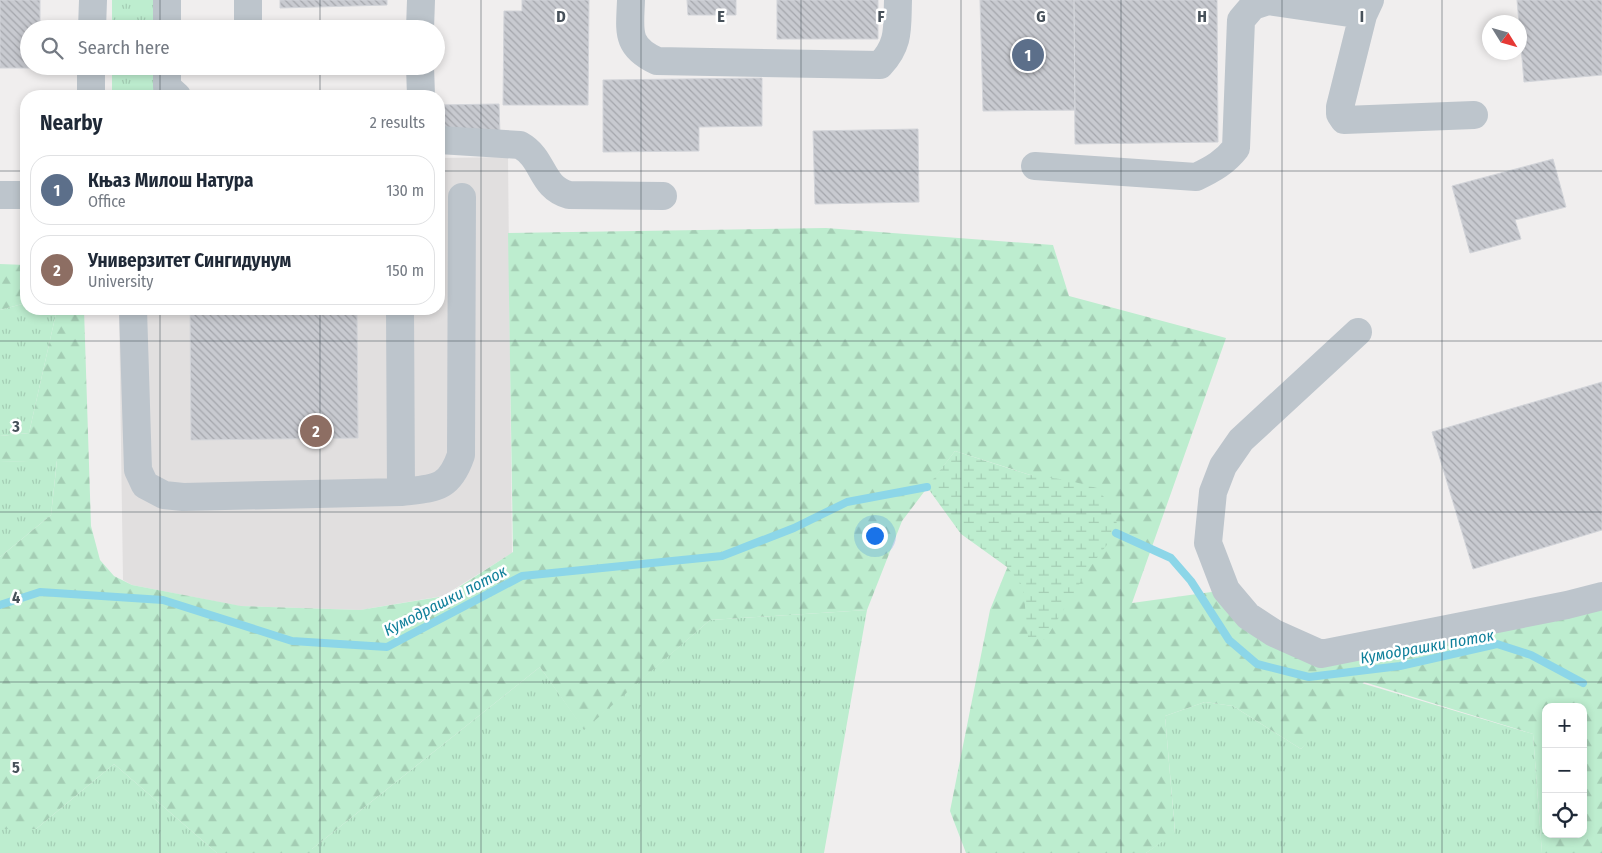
<!DOCTYPE html>
<html lang="en">
<head>
<meta charset="utf-8">
<style>
  body { margin:0; font-family:"Fira Sans Condensed",sans-serif; background:#f2f2f3; color:#1f2937 }
  .controls { position:absolute; right:15px; bottom:15px; display:grid; overflow:hidden; border-radius:10px; box-shadow:0 2px 8px #0003 }
  .controls button { width:45px; height:45px; display:grid; place-items:center; padding:0; border:0; border-bottom:1px solid #e0e1e3; background:#fff; color:#1f2937; font:25px sans-serif }
  .compass { position:absolute; left:1482px; top:15px; width:45px; height:45px; border-radius:50%; background:#fff; box-shadow:0 2px 8px #0003; rotate:127deg }
  .you { position:absolute; left:874px; top:535px; width:18px; height:18px; margin:-12px; border:4px solid #fff; border-radius:50%; background:#1a73e8; box-shadow:0 0 0 8px #1a73e833 }
  .badge { display:grid; place-items:center; width:32px; height:32px; border-radius:50%; background:#2073d8; color:#fff; font-size:16px; font-weight:700 }
  .pin { position:absolute; translate:-50% -50%; border:2px solid #fff; box-shadow:0 1px 5px #0006 }
  .list { margin:0; padding:0; list-style:none }
  h2 { display:flex; justify-content:space-between; align-items:center; height:65px; margin:0; padding:0 20px; font-size:21px }
  h2 small { font-size:16px; font-weight:400; color:#747a83 }
  .list li { display:grid; grid-template-columns:32px 1fr auto; gap:15px; align-items:center; box-sizing:border-box; height:70px; margin:0 10px 10px; padding:0 10px; border:1px solid #e0e1e3; border-radius:20px }
  .list b { display:block; font-size:19px; white-space:nowrap }
  .list p { margin:0; font-size:16px; white-space:nowrap; color:#747a83 }
  .list em { font-size:16px; font-style:normal; color:#747a83 }
  .icon { flex:none; width:28px; height:28px; fill:none; stroke:currentColor; stroke-width:2; stroke-linecap:round; stroke-linejoin:round }
  .map { position:relative; flex:none; width:1602px; height:853px; overflow:hidden }
  .search { position:absolute; background:#fff; box-shadow:0 2px 8px #0003; left:20px; top:20px; width:425px; height:55px; display:flex; align-items:center; gap:12px; box-sizing:border-box; padding:0 18px; border-radius:28px; color:#747a83; font-size:19px }
  .panel { position:absolute; background:#fff; box-shadow:0 2px 8px #0003; left:20px; top:90px; width:425px; height:225px; border-radius:20px }
  .map>svg:first-child { display:block }
</style>
</head>
<body>
<div class="map">
<svg width="1602" height="853" viewBox="0 0 1602 853">
  <defs>
    <pattern id="grass-tufts" width="24" height="20" patternUnits="userSpaceOnUse" patternTransform="scale(1.25)"><rect width="24" height="20" fill="#bdedcf"/><path d="M3 7l-1-3M5 7V3M7 7l1-3M15 17l-1-3M17 17v-4M19 17l1-3" fill="none" stroke="#a4cdb4"/></pattern>
    <pattern id="forest-firs" width="22" height="20" patternUnits="userSpaceOnUse" patternTransform="scale(1.25)"><rect width="22" height="20" fill="#bdedcf"/><path d="M5 1l3.5 6h-7zM16 11l3.5 6h-7z" fill="#a4cdb4"/></pattern>
    <pattern id="wetland-marsh" width="20" height="14" patternUnits="userSpaceOnUse" patternTransform="scale(1.25)"><rect width="20" height="14" fill="#bdedcf"/><path d="M1 5h8M5 5V1M11 12h8M15 12V8" fill="none" stroke="#a4cdb4"/></pattern>
    <pattern id="building-back-hatch" width="6" height="6" patternUnits="userSpaceOnUse" patternTransform="scale(1.25)"><rect width="6" height="6" fill="#c8cad0"/><path d="M-1 5l2 2M0 0l6 6M5-1l2 2" fill="none" stroke="#a4a6ac"/></pattern>
  </defs>
  <rect width="100%" height="100%" fill="#f0eeee"/>
  <path fill="#e1dfdf" d="M508 157 512 553 443 596 360 610 239 606 132 585 123 580 119 309H439V158Z"/>
  <path fill="url(#grass-tufts)" d="M112 0H168L167 29H112Z
    M112 66H167L166 96H112Z
    M26 303V309H57L29 433 0 436V310Z
    M57 460 51 515 0 557V462Z
    M867 610 824 853H312V849L540 667 584 729 710 620Z
    M1358 682 1533 734 1542 853H1146L1175 832 1165 716 1205 702 1233 706 1301 749Z
    M114 764 217 853H0V829H36Z"/>
  <path fill="url(#forest-firs)" fill-rule="evenodd" d="M826 228 1053 245 1069 296 1226 338 1132 603 1226 590 1321 654 1602 596V853H1542L1533 734 1364 682 1301 749 1233 706 1205 702 1165 716 1175 833 1146 853H966L950 811 990 610 1043 479 955 451 902 521 867 610 710 620 584 730 540 667 312 849V853H217L114 764 36 829H0V557L51 515 57 461 0 462V436L29 433 57 309H84L91 526 100 560 114 576 132 585 241 606 360 610 445 596 513 552 508 233ZM1546 707H1583V834H1546Z
    M0 264 26 265V303L0 310Z"/>
  <path fill="url(#wetland-marsh)" d="M955 451 1030 475 1067 480 1097 488 1110 505 1119 529 1090 567 1045 640 1028 637 1023 586 1007 567 961 534 927 487Z"/>
  <g fill="none" stroke-linecap="round" stroke-linejoin="round">
    <path stroke="#8cd6e8" stroke-width="8" d="M1116 533 1171 558 1191 581 1229 640 1257 664 1309 677 1400 666 1497 644 1531 655 1583 683
      M0 605 40 592 163 600 292 641 387 647 522 576 722 556 794 528 847 502 927 487"/>
  </g>
  <path fill="url(#building-back-hatch)" stroke="#d2d4d9" d="M0 0H40V29H29V66H40V68H0Z
    M280 0H387V5L280 8Z
    M522 0H589L588 105H503L504 11H522Z
    M687 0H736V15H688Z
    M777 0H878V39H777Z
    M980 0H1074L1075 110 983 111Z
    M1074 0H1217L1218 142 1075 144Z
    M1517 0H1602V75L1524 82Z
    M762 78V126L699 127V151L603 152V80Z
    M499 104 500 135H439V105Z
    M918 129 919 202 815 204 813 131Z
    M1553 159 1566 207 1515 220 1521 239 1470 253 1452 186Z
    M190 309H357L358 438 191 440Z
    M1602 382V530L1473 569 1432 432Z"/>
  <g fill="none" stroke-linecap="round" stroke-linejoin="round">
    <path stroke="#bdc5cc" stroke-width="28" d="M248 0V29
      M631 0C630 31 625 46 657 61L880 65C900 44 897 28 898 0
      M1370 0 1363 15 1340 107V114L1344 120 1474 115
      M92 29 93 0
      M167 29V0
      M420 29 421 0
      M167 66V87L177 96
      M420 66 421 96
      M91 96V66
      M439 140 520 145C545 159 540 187 569 195L663 196
      M1035 166 1196 177C1213 169 1225 162 1236 148L1241 20 1253 6 1268 1 1363 15
      M0 195H26
      M133 309 138 470 145 485 164 495 183 497 401 492C435 488 449 490 461 455L462 197
      M400 309 401 492
      M1358 332 1241 440 1223 466 1213 492 1208 543 1226 590 1248 616 1274 633 1321 654 1567 605 1602 596"/>
  </g>
  <path fill="none" stroke="#47515a" stroke-width="1" stroke-opacity="0.55" d="M160 0V29M320 0V29M481 0V853M641 0V853M801 0V853M961 0V853M1121 0V853M1282 0V853M1442 0V853M160 66V96M320 66V96M0 171H26M439 171H1602M160 309V853M320 309V853M0 341H1602M0 512H1602M0 682H1602"/>
  <g text-anchor="middle" stroke-width="5" stroke-linejoin="round" paint-order="stroke">
    <g font-size="16" font-style="italic" fill="#11809b" stroke="#fff">
      <text transform="translate(445 600) rotate(-27)" y="6">Кумодрашки поток</text>
      <text transform="translate(1427 646) rotate(-10)" y="6">Кумодрашки поток</text>
    </g>
  </g>
  <g font-size="16" text-anchor="middle" font-weight="bold" fill="#47515a" stroke="#fff" stroke-width="5" stroke-linejoin="round" paint-order="stroke">
    <text x="561" y="22">D</text>
    <text x="721" y="22">E</text>
    <text x="881" y="22">F</text>
    <text x="1041" y="22">G</text>
    <text x="1202" y="22">H</text>
    <text x="1362" y="22">I</text>
    <text x="16" y="432">3</text>
    <text x="16" y="603">4</text>
    <text x="16" y="773">5</text>
  </g>
</svg>
<div class="controls">
<button>+</button>
<button>−</button>
<button><svg class="icon" aria-label="locate" viewBox="0 0 24 24"><circle cx="12" cy="12" r="6"/><path d="M12 2v4M12 18v4M2 12h4M18 12h4"/></svg></button>
</div>
<svg class="compass" viewBox="-18 -18 36 36"><path d="M0-13l5 13h-10z" fill="#e53935"/><path d="M0 13l5-13h-10z" fill="#747a83"/></svg>
<div class="you"></div>
<div class="pin badge" style="left:1028px;top:55px;background:#5c6f8a">1</div>
<div class="pin badge" style="left:316px;top:431px;background:#8d6e63">2</div>
<div class="search"><svg class="icon" aria-label="search" viewBox="0 0 24 24"><circle cx="10" cy="10" r="6"/><path d="M15 15l6 6"/></svg>Search here</div>
<section class="panel">
<h2>Nearby<small>2 results</small></h2>
<ul class="list">
<li><span class="badge" style="background:#5c6f8a">1</span><div><b>Књаз Милош Натура</b><p>Office</p></div><em>130 m</em></li>
<li><span class="badge" style="background:#8d6e63">2</span><div><b>Универзитет Сингидунум</b><p>University</p></div><em>150 m</em></li>
</ul>
</section>
</div>
</body>
</html>
